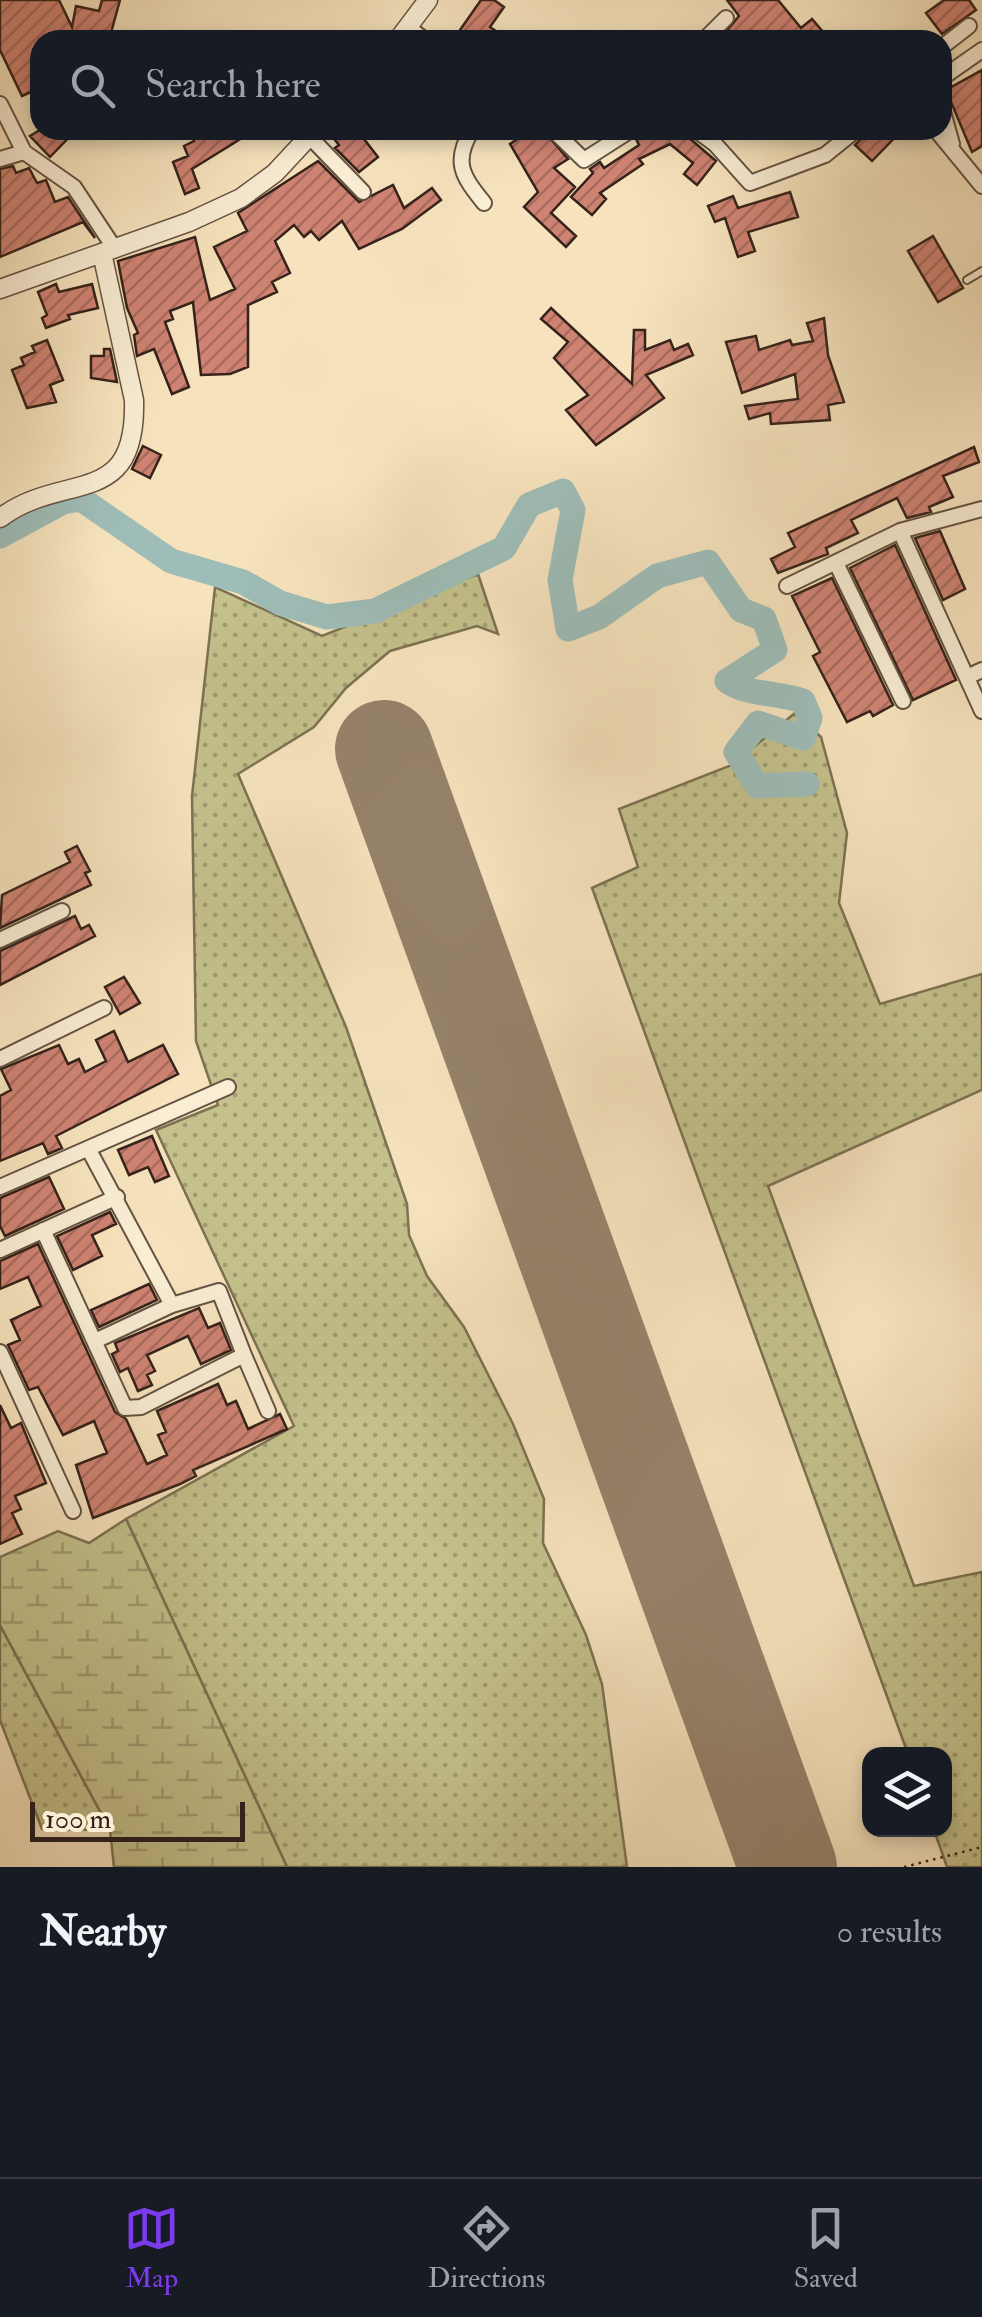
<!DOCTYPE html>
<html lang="en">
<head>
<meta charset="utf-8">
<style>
  body { margin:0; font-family:"IM FELL Double Pica",serif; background:#242831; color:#f1f3f6 }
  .controls { position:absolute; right:30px; bottom:30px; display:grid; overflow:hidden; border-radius:20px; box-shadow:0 5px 15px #0003 }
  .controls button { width:90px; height:90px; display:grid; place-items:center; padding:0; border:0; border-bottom:2px solid #363941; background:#171b24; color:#f1f3f6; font:50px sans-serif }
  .scale { position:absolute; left:30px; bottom:25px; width:215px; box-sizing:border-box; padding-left:10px; border:5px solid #352219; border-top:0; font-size:28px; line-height:35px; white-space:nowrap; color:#352219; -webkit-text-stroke:8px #f9edd4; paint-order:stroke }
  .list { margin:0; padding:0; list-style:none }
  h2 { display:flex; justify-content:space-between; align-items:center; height:130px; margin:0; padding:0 40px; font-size:42px }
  h2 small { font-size:32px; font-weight:400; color:#9ea1a6 }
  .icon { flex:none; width:55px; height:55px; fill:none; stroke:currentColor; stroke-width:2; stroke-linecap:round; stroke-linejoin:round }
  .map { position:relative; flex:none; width:982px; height:1867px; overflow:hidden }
  .search { position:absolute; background:#171b24; box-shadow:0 5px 15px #0003; left:30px; right:30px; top:30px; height:110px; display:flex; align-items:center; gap:25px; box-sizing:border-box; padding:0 35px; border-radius:30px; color:#9ea1a6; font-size:38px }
  .sheet { height:310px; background:#171b24 }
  nav { display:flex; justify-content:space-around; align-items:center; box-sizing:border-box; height:140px; border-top:2px solid #363941; background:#171b24; font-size:28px; color:#9ea1a6 }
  nav a { display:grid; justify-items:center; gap:5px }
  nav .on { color:#7c3aed }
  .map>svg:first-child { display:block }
</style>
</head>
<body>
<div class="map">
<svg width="982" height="1867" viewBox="0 0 982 1867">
  <defs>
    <pattern id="grass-dots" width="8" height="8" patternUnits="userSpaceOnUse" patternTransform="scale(2.5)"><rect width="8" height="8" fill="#c4c18c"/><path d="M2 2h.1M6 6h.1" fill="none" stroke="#a09c72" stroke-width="1.8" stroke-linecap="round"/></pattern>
    <pattern id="wetland-marsh" width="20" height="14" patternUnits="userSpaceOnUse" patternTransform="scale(2.5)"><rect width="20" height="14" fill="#c4c18c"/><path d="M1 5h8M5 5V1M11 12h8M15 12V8" fill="none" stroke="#a09c72"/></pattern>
    <pattern id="building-hatch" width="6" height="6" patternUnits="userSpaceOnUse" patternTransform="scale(2.5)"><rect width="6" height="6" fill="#cf8373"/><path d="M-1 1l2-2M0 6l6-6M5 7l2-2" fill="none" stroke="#a96b5e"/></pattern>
  </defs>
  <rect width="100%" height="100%" fill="#f6e3bd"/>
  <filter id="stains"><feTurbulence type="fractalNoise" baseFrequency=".002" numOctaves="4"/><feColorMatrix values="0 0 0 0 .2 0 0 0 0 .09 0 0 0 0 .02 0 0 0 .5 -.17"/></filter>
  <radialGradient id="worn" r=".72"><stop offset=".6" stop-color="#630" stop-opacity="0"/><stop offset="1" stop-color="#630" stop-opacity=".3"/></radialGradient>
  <path fill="url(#grass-dots)" stroke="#7c7252" stroke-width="2.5" d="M478 574 498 634 477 626 390 651 346 688 314 727 238 774 346 1027 407 1204 409 1235 427 1276 464 1327 513 1424 544 1499 543 1543 586 1635 602 1684 627 1867H287L126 1519 294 1426 156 1130 218 1105 196 1041 192 796 215 587 322 636Z
    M795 713 821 737 847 833 839 903 880 1004 982 974V1090L768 1186 914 1586 982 1572V1867H947L934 1830H944V1754H908L592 888 638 867 619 809 732 765Z
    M0 1625 110 1830 42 1829 0 1720Z"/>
  <path fill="url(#wetland-marsh)" stroke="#7c7252" stroke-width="2.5" d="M126 1519 287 1867H114L110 1830 0 1625V1557L58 1531 89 1543Z"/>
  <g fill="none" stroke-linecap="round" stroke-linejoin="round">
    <path stroke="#9ebdb8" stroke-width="25" d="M0 536 63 502 81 499 171 561 243 582 280 603 327 617 375 611 504 548 529 505 563 491 573 510 560 580 568 629 599 617 657 576 708 562 741 610 764 619 775 650 727 681C746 695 777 692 803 701L810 718 803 738 758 723 736 752 757 786 807 784"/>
    <path stroke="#96826b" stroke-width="98" d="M384 749 788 1867"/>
  </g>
  <path fill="url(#building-hatch)" stroke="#352219" stroke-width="2.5" d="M0 0H59L72 27 76 6 99 11 102 0H120L109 40H40V88L22 96 0 50Z
    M481 0H494L504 7 490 27 509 40H453Z
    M727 0H778L801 28 812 19 830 40H719L739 16Z
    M944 0H969L976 10 942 34 926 13Z
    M982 70V146L972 152 946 90Z
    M40 130H76L50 157 30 136Z
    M188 130H255L192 169 199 188 185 194 173 162 188 156 184 146 194 141Z
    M327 130H357L378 157 359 172 335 148 339 145Z
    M510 130H543L568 159 554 168 575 187 551 213 576 236 566 247 524 207 538 192 510 144 516 140Z
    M642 130H680L716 161 697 185 684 174 693 163 670 144 639 159 643 164 600 193 606 199 592 215 571 197 593 173 590 169 600 162 604 168 639 145 636 139Z
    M870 130H902L872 161 855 145Z
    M318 161 359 202 393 185 404 208 432 188 441 200 402 229 359 249 342 221 319 240 311 231 304 237 294 225 275 241 290 273 272 282 277 292 248 305V367L230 374 201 375 193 302 170 311 173 319 165 322 189 387 172 394 154 349 137 356 134 335 138 333 127 308 118 261 195 237 210 300 235 289 214 247 247 231 238 213Z
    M13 166 16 173 29 168 37 183 46 180 55 202 68 197 95 238 83 222 0 257V169Z
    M790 192 798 217 748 232 755 251 738 257 725 218 715 222 708 206 733 196 738 208Z
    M933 236 963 288 938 302 908 251Z
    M56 284 59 292 92 284 98 308 68 315 70 319 46 328 42 318 47 315 38 292Z
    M551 308 632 384 634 330H645V350L670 340 674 350 688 344 693 355 646 375 664 398 596 445 566 410 588 395 554 358 568 342 541 319Z
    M824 318 828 355 844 402 828 405 830 420 771 424 770 413 749 419 745 406 798 399 795 374 742 393 726 342 756 336 759 350 790 340 792 345 813 341 807 323Z
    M47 340 63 380 50 385 56 402 27 408 12 370 24 365 21 358 35 352 32 346Z
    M104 349H110L117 382 91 378V356H104Z
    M143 446 161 455 150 478 132 469Z
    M974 447 979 462 943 476 953 497 929 507 931 512 907 518 897 498 851 520 858 533 826 548 828 554 778 573 771 559 795 547 788 533Z
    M940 531 965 589 943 600 915 538Z
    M895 545 956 680 913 700 850 568Z
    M832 578 893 705 873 716 870 711 847 722 813 656 820 652 792 596Z
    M77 846 90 871 85 873 91 885 0 928 2 895 70 862 65 852Z
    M75 916 81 929 89 925 95 936 0 985V951Z
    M124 977 140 1003 120 1014 105 987Z
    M114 1031 128 1062 163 1045 178 1074 56 1136 62 1148 48 1154 43 1143 0 1161V1096L11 1090 1 1069 59 1045 68 1064 79 1059 85 1072 106 1061 96 1040Z
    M152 1136 169 1176 155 1182 148 1167 129 1175 118 1150Z
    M49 1177 64 1209 5 1236 0 1226V1198Z
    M110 1212 116 1224 92 1235 102 1256 73 1270 57 1236Z
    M38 1244 115 1412 126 1419 147 1464 167 1455 158 1435 166 1432 157 1411 218 1384 227 1405 236 1401 248 1429 280 1414 287 1429 193 1470 196 1476 180 1484 93 1518 76 1465 107 1453 94 1421 63 1435 38 1387 29 1390 8 1345 20 1340 11 1320 41 1306 28 1277 0 1289V1261Z
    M149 1284 157 1300 99 1327 91 1310Z
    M199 1308 208 1328 220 1323 231 1350 201 1364 188 1336 147 1355 155 1371 147 1375 152 1385 138 1391 128 1368 120 1372 112 1354 118 1351 115 1343Z
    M0 1405 11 1428 21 1423 46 1483 15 1496 21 1509 12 1513 22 1534 0 1544Z"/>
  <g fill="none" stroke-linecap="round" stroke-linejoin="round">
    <g stroke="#655242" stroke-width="10">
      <path id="service" d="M967 280 982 271"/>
    </g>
    <g stroke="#655242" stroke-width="18">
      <path id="minor" d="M409 28 425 40
        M704 40 726 18
        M942 47 969 26
        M942 78 982 50
        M0 104 24 152 74 187 113 246
        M942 108 952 144
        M472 130C452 162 463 177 484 203
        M553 130 584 160 631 130
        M696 130 715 144 750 183 825 155 856 130
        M936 130 982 186
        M309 136 363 192
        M0 159 24 152
        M900 531 982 711
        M836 563 903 701
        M787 586 900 531 982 509
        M967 677 982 670
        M0 940 62 911
        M0 1059 104 1008
        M89 1150 172 1305
        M0 1187 228 1087
        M43 1230 125 1408 141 1407 244 1355 268 1411
        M0 1250 117 1197
        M95 1341 172 1305 219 1291 244 1355
        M0 1352 73 1511"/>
    </g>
    <g stroke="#655242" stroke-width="21">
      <path id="tertiary" d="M398 40 428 0
        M0 289 189 222 241 198 275 173 315 130
        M0 518C64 470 137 511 134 400L102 253"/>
    </g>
    <path stroke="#352219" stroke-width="2.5" stroke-dasharray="2.5 5" stroke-linecap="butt" d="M904 1867 982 1847"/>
    <use href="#service" stroke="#f9edd4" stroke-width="6"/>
    <use href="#minor" stroke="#f9edd4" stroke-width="14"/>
    <use href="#tertiary" stroke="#f9edd4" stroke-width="18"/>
  </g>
  <rect width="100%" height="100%" filter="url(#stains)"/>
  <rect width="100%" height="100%" fill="url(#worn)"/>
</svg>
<div class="controls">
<button><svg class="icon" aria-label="layers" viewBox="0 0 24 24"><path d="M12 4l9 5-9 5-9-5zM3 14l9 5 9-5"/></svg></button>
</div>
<div class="scale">100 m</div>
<div class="search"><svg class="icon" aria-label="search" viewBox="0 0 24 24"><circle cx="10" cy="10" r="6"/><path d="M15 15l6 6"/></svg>Search here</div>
</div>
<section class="sheet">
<h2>Nearby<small>0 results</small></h2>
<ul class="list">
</ul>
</section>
<nav>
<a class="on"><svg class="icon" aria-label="map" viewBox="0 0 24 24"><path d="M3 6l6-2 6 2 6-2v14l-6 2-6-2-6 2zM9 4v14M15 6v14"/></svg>Map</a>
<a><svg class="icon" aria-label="directions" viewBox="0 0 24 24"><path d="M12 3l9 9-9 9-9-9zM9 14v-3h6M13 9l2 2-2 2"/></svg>Directions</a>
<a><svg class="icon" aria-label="saved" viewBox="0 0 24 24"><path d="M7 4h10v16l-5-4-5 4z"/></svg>Saved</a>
</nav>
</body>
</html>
